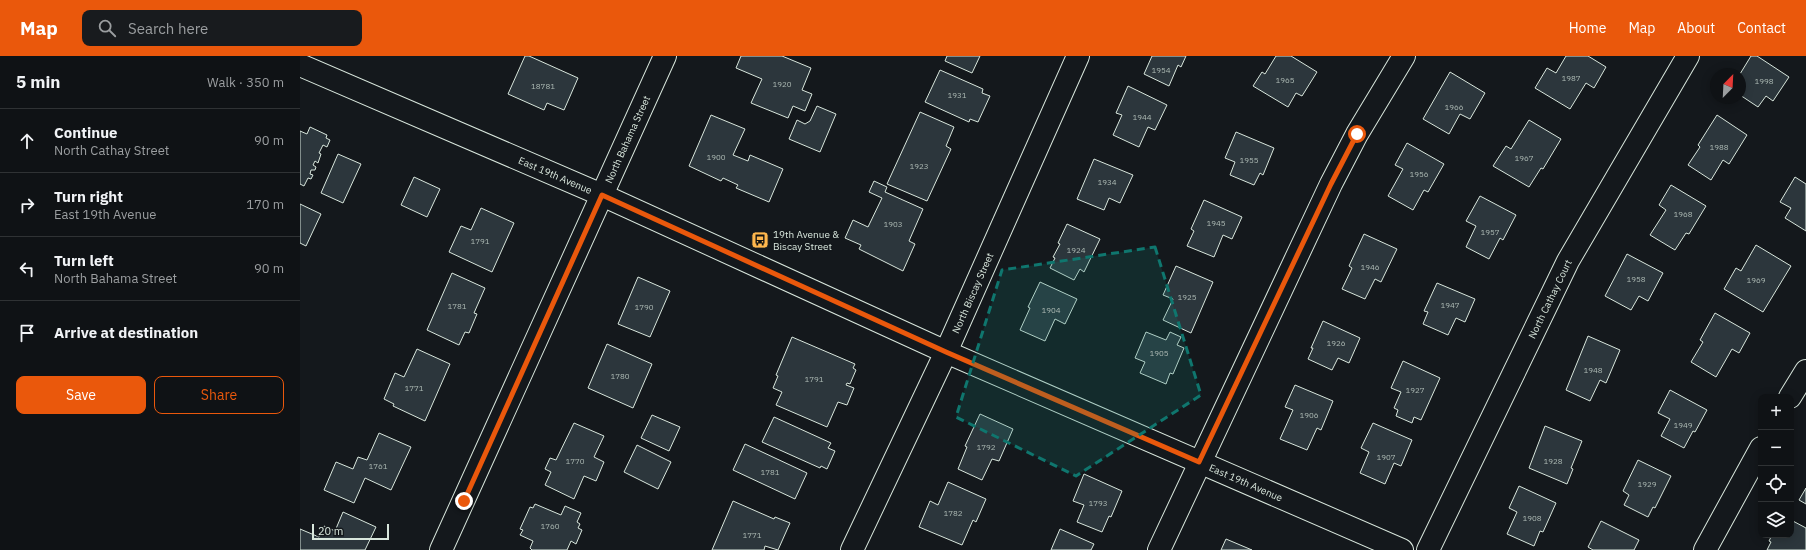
<!DOCTYPE html>
<html lang="en">
<head>
<meta charset="utf-8">
<style>
  body { margin:0; font-family:"IBM Plex Sans",sans-serif; background:#181b1e; color:#f1f3f6 }
  .controls { position:absolute; right:12px; bottom:12px; display:grid; overflow:hidden; border-radius:8px; box-shadow:0 2px 10px #0003 }
  .controls button { width:36px; height:36px; display:grid; place-items:center; padding:0; border:0; border-bottom:1px solid #2f3234; background:#0f1215; color:#f1f3f6; font:20px sans-serif }
  .compass { position:absolute; left:1410px; top:12px; width:36px; height:36px; border-radius:50%; background:#0f1215; box-shadow:0 2px 10px #0003; rotate:24deg }
  .scale { position:absolute; left:12px; bottom:10px; width:77px; box-sizing:border-box; padding-left:4px; border:2px solid #d8e6dc; border-top:0; font-size:11px; line-height:14px; white-space:nowrap; color:#d8e6dc; -webkit-text-stroke:3px #14181c; paint-order:stroke }
  .stop { position:absolute; width:12px; height:12px; margin:-9px; border:3px solid #ea580c; border-radius:50%; background:#fff }
  .stop.end { background:#ea580c; border-color:#fff; box-shadow:0 1px 4px #0008 }
  .list { margin:0; padding:0; list-style:none }
  h2 { display:flex; justify-content:space-between; align-items:center; height:52px; margin:0; padding:0 16px; font-size:17px }
  h2 small { font-size:13px; font-weight:400; color:#9b9ea0 }
  .list li { display:grid; grid-template-columns:26px 1fr auto; gap:12px; align-items:center; box-sizing:border-box; height:64px; padding:0 16px; border-top:1px solid #2f3234 }
  .list b { display:block; font-size:15px; white-space:nowrap }
  .list p { margin:0; font-size:13px; white-space:nowrap; color:#9b9ea0 }
  .list em { font-size:13px; font-style:normal; color:#9b9ea0 }
  .actions { display:flex; gap:8px; padding:12px 16px }
  .actions a { flex:1; padding:9px 0; border:1px solid #ea580c; border-radius:8px; text-align:center; font-size:14px; color:#ea580c }
  .actions .main { background:#ea580c; color:#fff }
  .icon { flex:none; width:22px; height:22px; fill:none; stroke:currentColor; stroke-width:2; stroke-linecap:round; stroke-linejoin:round }
  .map { position:relative; flex:none; width:1506px; height:494px; overflow:hidden }
  header { display:flex; align-items:center; gap:24px; box-sizing:border-box; height:56px; padding:0 20px; background:#ea580c; color:#fff }
  header strong { font-size:19px }
  nav { display:flex; gap:22px; margin-inline-start:auto; font-size:14px }
  .search { width:280px; height:36px; background:#181b1e; display:flex; align-items:center; gap:10px; box-sizing:border-box; padding:0 14px; border-radius:8px; color:#9b9ea0; font-size:15px }
  main { display:flex }
  aside { flex:1; background:#0f1215 }
  .map>svg:first-child { display:block }
</style>
</head>
<body>
<header>
<strong>Map</strong>
<div class="search"><svg class="icon" aria-label="search" viewBox="0 0 24 24"><circle cx="10" cy="10" r="6"/><path d="M15 15l6 6"/></svg>Search here</div>
<nav><a>Home</a><a>Map</a><a>About</a><a>Contact</a></nav>
</header>
<main>
<aside>
<h2>5 min<small>Walk · 350 m</small></h2>
<ul class="list">
<li><svg class="icon" aria-label="ahead" viewBox="0 0 24 24"><path d="M12 20V5M6 11l6-6 6 6"/></svg><div><b>Continue</b><p>North Cathay Street</p></div><em>90 m</em></li>
<li><svg class="icon" aria-label="right" viewBox="0 0 24 24"><path d="M7 20v-9h11M14 6l5 5-5 5"/></svg><div><b>Turn right</b><p>East 19th Avenue</p></div><em>170 m</em></li>
<li><svg class="icon" aria-label="left" viewBox="0 0 24 24"><path d="M17 20v-9H6M10 6l-5 5 5 5"/></svg><div><b>Turn left</b><p>North Bahama Street</p></div><em>90 m</em></li>
<li><svg class="icon" aria-label="arrive" viewBox="0 0 24 24"><path d="M6 21V4h12l-3 4 3 4H6"/></svg><div><b>Arrive at destination</b></div></li>
</ul>
<div class="actions"><a class="main">Save</a><a>Share</a></div>
</aside>
<div class="map">
<svg width="1506" height="494" viewBox="0 0 1506 494">
  <rect width="100%" height="100%" fill="#14181c"/>
  <path fill="#2c363c" stroke="#d8e6dc" d="M225 0H229L278 22 264 54 247 47 244 54 208 38Z
    M441 0H482L511 12 502 34 512 38 505 55 493 50 488 62 451 47 462 23 436 12Z
    M647 0H680L672 17 645 5Z
    M852 0H886L881 11 878 9 869 30 844 18Z
    M976 0H991L1017 16 1002 40 996 37 988 51 953 30 962 16 965 18Z
    M1266 0H1288L1306 11 1294 32 1286 27 1270 53 1235 32 1247 12 1256 17Z
    M1451 0H1457L1489 21 1473 45 1466 40 1458 51 1440 39V30L1443 26 1440 24V18Z
    M640 14 683 33 682 37 690 40 678 66 670 63 669 66 625 46Z
    M1150 16 1185 37 1170 63 1160 58 1149 78 1123 63Z
    M828 30 867 49 855 74 848 71 839 91 813 79 822 59 816 57Z
    M517 50 536 58 520 96 489 83 497 64 505 68 510 65Z
    M620 56 654 71 646 90 651 93 627 145 587 128Z
    M411 59 445 73 433 99 448 105 450 99 483 113 469 146 436 132 438 129 423 122 421 125 389 110Z
    M1417 59 1447 79 1429 108 1423 104 1411 124 1388 109 1400 91 1398 89Z
    M1229 64 1261 83 1243 113 1241 112 1229 131 1193 110 1206 90 1211 93Z
    M10 71 27 79 26 82 30 84 27 91 23 89 19 97 21 98 18 107 15 105 13 109 16 111 15 114H11L10 118 13 119 11 123 8 122 4 130 0 128V75L7 78Z
    M936 76 974 92 963 119 960 117 954 129 930 119 935 106 925 102Z
    M1107 87 1144 108 1128 136 1124 134 1113 154 1088 140 1103 113 1095 109Z
    M38 98 61 108 43 147 21 137Z
    M794 103 833 119 820 147 809 142 804 154 777 143Z
    M114 121 140 133 127 161 101 149Z
    M1495 121 1506 128V175L1485 162 1491 152 1480 146Z
    M574 125 587 131 585 136 623 153 609 185 615 188 603 215 559 193 561 189 545 182 553 164 568 171 582 142 569 136Z
    M1371 129 1406 150 1389 178 1386 177 1375 194 1350 179 1366 154 1359 149Z
    M1180 140 1216 159 1203 184 1200 182 1189 203 1166 191 1176 170 1166 165Z
    M904 144 942 161 932 183 923 179 914 201 887 190 894 175 891 173Z
    M0 148 21 158 6 190 0 187Z
    M181 152 214 167 192 216 149 196 161 170 171 174Z
    M767 168 800 183 784 216 780 213 774 224 750 212 755 202 753 201 760 188 758 187Z
    M1064 178 1097 193 1081 226 1075 223 1065 243 1042 233 1052 212 1049 210Z
    M1456 189 1491 210 1463 256 1424 233 1436 212 1441 215Z
    M1327 198 1363 217 1348 245 1339 240 1331 254 1305 240Z
    M876 210 913 226 891 277 863 264 873 243 863 239Z
    M152 217 185 232 174 257 177 258 169 277 165 276 159 289 127 274Z
    M338 221 370 235 350 281 318 268Z
    M740 226 777 243 765 268 755 263 745 285 720 274 730 252 728 251Z
    M1137 227 1175 243 1165 266 1156 262 1148 279 1123 268 1128 256 1124 255Z
    M1415 257 1450 277 1439 297 1432 293 1416 321 1391 306 1403 286 1400 284Z
    M1023 265 1060 282 1049 307 1038 302 1032 314 1008 303 1013 292H1011Z
    M846 276 866 284 870 276 881 281 877 289 884 292 873 318 870 317 866 328 840 317 845 306 835 302Z
    M1288 280 1320 294 1306 327 1300 324 1290 345 1266 334Z
    M492 281 555 308 553 312 556 314 550 328 547 327 546 329 554 332 547 349 538 346 527 371 476 349 482 336 473 332 478 320 476 319Z
    M307 288 352 308 333 352 288 332Z
    M117 293 150 308 125 365 93 350 94 348 84 343 95 317 104 321Z
    M1103 305 1140 322 1121 364 1114 361 1112 367 1096 360 1098 354 1094 352 1101 336 1091 332Z
    M995 329 1033 345 1021 374 1017 372 1007 394 980 383 993 354 985 351Z
    M1370 334 1407 354 1395 376 1393 375 1384 392 1361 380 1370 363 1358 357Z
    M680 358 713 373 699 405 692 403 682 424 658 413 667 391 665 390Z
    M352 359 380 371 369 395 341 382Z
    M474 361 531 387 528 392 535 395 527 413 521 410 520 412 462 386Z
    M274 367 304 380 294 401 304 406 296 425 284 420 274 443 245 429 251 416 245 413 250 402 256 404Z
    M1073 367 1112 384 1101 410 1094 407 1085 428 1060 417 1069 396 1061 392Z
    M1245 370 1282 385 1271 412 1273 413 1267 428 1229 412Z
    M79 377 111 391 91 434 65 422 54 447 24 434 36 406 53 413 58 401 67 404Z
    M445 388 507 417 495 443 433 414Z
    M337 389 371 406 358 433 324 416Z
    M1338 404 1371 420 1355 452 1353 451 1348 461 1324 449 1329 439 1323 435Z
    M784 418 822 435 811 461 809 460 802 476 777 466 784 449 773 445Z
    M648 426 686 443 676 466 673 464 662 489 619 471 630 445 638 449Z
    M1219 430 1256 447 1243 476 1240 475 1234 490 1207 478 1217 456 1209 452Z
    M1506 432V448L1499 444Z
    M433 445 474 463 475 461 490 467 478 494 465 490 464 494H412Z
    M235 448 261 459 265 450 281 457 277 466 280 468 278 472 282 474 276 488 271 485 267 494H232L230 492 233 485 220 479 223 474 220 473 230 451 233 452Z
    M43 456 76 471 65 494H0V473L19 481 24 470 35 475Z
    M1491 464 1506 472V494H1467L1471 486 1469 485 1472 479H1491Z
    M1301 465 1339 484 1334 494H1293L1288 491Z
    M760 473 794 488 791 494H751Z
    M926 483 952 494H921Z"/>
  <g fill="none" stroke-linecap="round" stroke-linejoin="round">
    <g stroke="#d8e6dc" stroke-width="24">
      <g id="minor">
        <path id="s1" d="M0 9 302 139 646 296 1102 494"/>
        <path d="M1490 341 1506 315"/>
        <path id="s2" d="M141 494 365 0"/>
        <path id="s3" d="M552 494 646 296 778 0"/>
        <path d="M859 494 1031 128 1057 78 1104 0"/>
        <path id="s4" d="M1128 494 1268 205 1388 0"/>
        <path d="M1405 494 1461 392"/>
      </g>
    </g>
    <use href="#minor" stroke="#14181c" stroke-width="22"/>
  </g>
  <g fill="none" stroke-linecap="round" stroke-linejoin="round">
    <path stroke="#ea580c" stroke-width="5" d="M164 445 302 139 646 296 899 406 1031 128 1057 78"/>
  </g>
  <path fill="#0f766e" fill-opacity="0.2" stroke="#0f766e" stroke-width="3" stroke-dasharray="8 5" stroke-linejoin="round" d="M855 191 901 339 776 420 656 361 702 214Z"/>
  <defs>
    <g id="bus-square" transform="scale(0.9)"><rect x="-9" y="-9" width="18" height="18" rx="4" fill="#ffb74d" stroke="#14181c"/><path d="M-5-6H5V4H4V6H2V4H-2V6H-4V4H-5ZM-3.5-4V0h7V-4ZM-3.5 1.2v1.5H-2V1.2ZM2 1.2v1.5H3.5V1.2Z" fill="#111"/></g>
  </defs>
  <g fill-rule="evenodd">
    <use href="#bus-square" x="460" y="184"/>
  </g>
  <g text-anchor="middle" stroke-width="3" stroke-linejoin="round" paint-order="stroke">
    <g font-size="8" fill="#adbab4">
      <text x="861" y="17">1954</text>
      <text x="1271" y="25">1987</text>
      <text x="985" y="27">1965</text>
      <text x="1464" y="28">1998</text>
      <text x="482" y="31">1920</text>
      <text x="243" y="33">18781</text>
      <text x="657" y="42">1931</text>
      <text x="1154" y="54">1966</text>
      <text x="842" y="64">1944</text>
      <text x="1419" y="94">1988</text>
      <text x="416" y="104">1900</text>
      <text x="1224" y="105">1967</text>
      <text x="949" y="107">1955</text>
      <text x="619" y="113">1923</text>
      <text x="1119" y="121">1956</text>
      <text x="807" y="129">1934</text>
      <text x="1383" y="161">1968</text>
      <text x="916" y="170">1945</text>
      <text x="593" y="171">1903</text>
      <text x="1190" y="179">1957</text>
      <text x="180" y="188">1791</text>
      <text x="776" y="197">1924</text>
      <text x="1070" y="214">1946</text>
      <text x="1336" y="226">1958</text>
      <text x="1456" y="227">1969</text>
      <text x="887" y="244">1925</text>
      <text x="1150" y="252">1947</text>
      <text x="157" y="253">1781</text>
      <text x="344" y="254">1790</text>
      <text x="751" y="257">1904</text>
      <text x="1036" y="290">1926</text>
      <text x="859" y="300">1905</text>
      <text x="1293" y="317">1948</text>
      <text x="320" y="323">1780</text>
      <text x="514" y="326">1791</text>
      <text x="114" y="335">1771</text>
      <text x="1115" y="337">1927</text>
      <text x="1009" y="362">1906</text>
      <text x="1383" y="372">1949</text>
      <text x="686" y="394">1792</text>
      <text x="1086" y="404">1907</text>
      <text x="275" y="408">1770</text>
      <text x="1253" y="408">1928</text>
      <text x="78" y="413">1761</text>
      <text x="470" y="419">1781</text>
      <text x="1347" y="431">1929</text>
      <text x="798" y="450">1793</text>
      <text x="653" y="460">1782</text>
      <text x="1232" y="465">1908</text>
      <text x="250" y="473">1760</text>
      <text x="452" y="482">1771</text>
    </g>
    <g font-size="10" fill="#d8e6dc" stroke="#14181c">
      <text dy="4" stroke="none"><textPath href="#s2" startOffset="451">North Bahama Street</textPath></text>
      <text dy="4" stroke="none"><textPath href="#s1" startOffset="278">East 19th Avenue</textPath></text>
      <text dy="4" stroke="none"><textPath href="#s3" startOffset="284">North Biscay Street</textPath></text>
      <text dy="4" stroke="none"><textPath href="#s4" startOffset="279">North Cathay Court</textPath></text>
      <text dy="4" stroke="none"><textPath href="#s1" startOffset="1034">East 19th Avenue</textPath></text>
    </g>
    <g font-size="10" fill="#d8e6dc" stroke="#14181c" text-anchor="start">
      <text x="473" y="182">19th Avenue &amp;<tspan x="473" dy="12">Biscay Street</tspan></text>
    </g>
  </g>
</svg>
<div class="controls">
<button>+</button>
<button>−</button>
<button><svg class="icon" aria-label="locate" viewBox="0 0 24 24"><circle cx="12" cy="12" r="6"/><path d="M12 2v4M12 18v4M2 12h4M18 12h4"/></svg></button>
<button><svg class="icon" aria-label="layers" viewBox="0 0 24 24"><path d="M12 4l9 5-9 5-9-5zM3 14l9 5 9-5"/></svg></button>
</div>
<svg class="compass" viewBox="-18 -18 36 36"><path d="M0-13l5 13h-10z" fill="#e53935"/><path d="M0 13l5-13h-10z" fill="#9b9ea0"/></svg>
<div class="scale">20 m</div>
<div class="stop" style="left:1057px;top:78px"></div>
<div class="stop end" style="left:164px;top:445px"></div>
</div>
</main>
</body>
</html>
